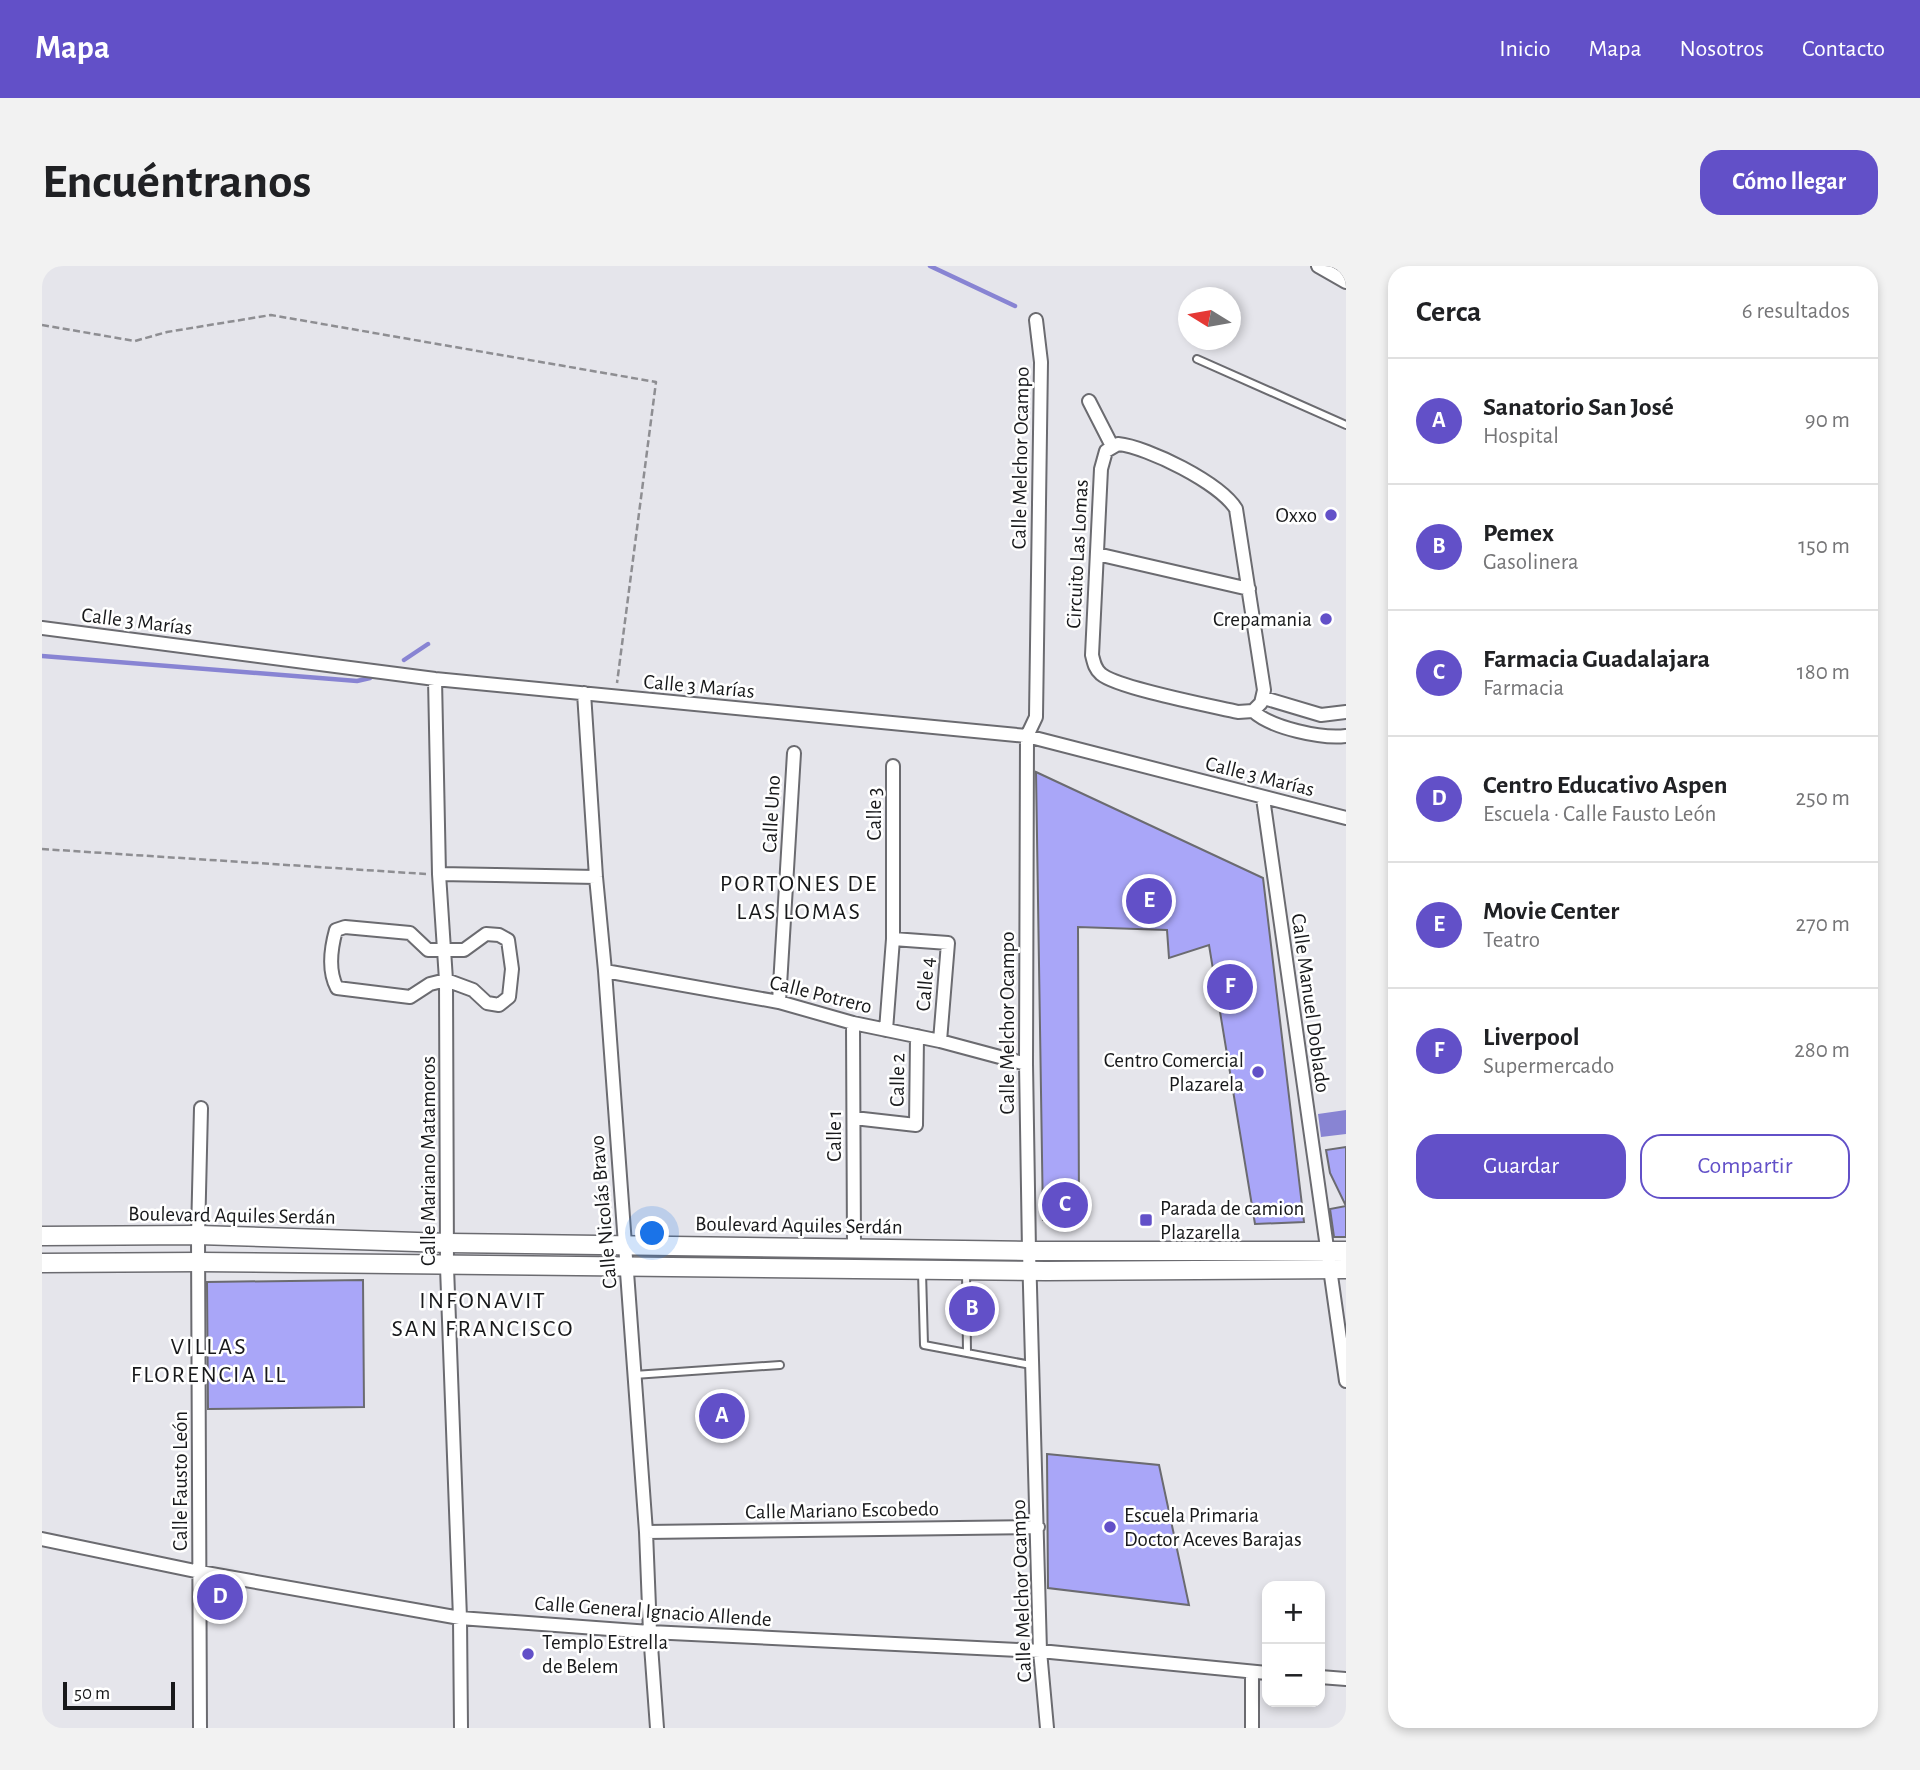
<!DOCTYPE html>
<html lang="es">
<head>
<meta charset="utf-8">
<style>
  body { margin:0; font-family:"Alegreya Sans",sans-serif; background:#f2f2f2; color:#202124 }
  .controls { position:absolute; right:21px; bottom:21px; display:grid; overflow:hidden; border-radius:14px; box-shadow:0 4px 10px #0003 }
  .controls button { width:63px; height:63px; display:grid; place-items:center; padding:0; border:0; border-bottom:2px solid #e0e0e0; background:#fff; color:#202124; font:35px sans-serif }
  .compass { position:absolute; left:1136px; top:21px; width:63px; height:63px; border-radius:50%; background:#fff; box-shadow:0 4px 10px #0003; rotate:281deg }
  .scale { position:absolute; left:21px; bottom:18px; width:112px; box-sizing:border-box; padding-left:7px; border:4px solid #18191b; border-top:0; font-size:19px; line-height:24px; white-space:nowrap; color:#18191b; -webkit-text-stroke:5px #fff; paint-order:stroke }
  .you { position:absolute; left:611px; top:968px; width:24px; height:24px; margin:-18px; border:5px solid #fff; border-radius:50%; background:#1a73e8; box-shadow:0 0 0 10px #1a73e833 }
  .badge { display:grid; place-items:center; width:46px; height:46px; border-radius:50%; background:#6250c8; color:#fff; font-size:23px; font-weight:700 }
  .pin { position:absolute; translate:-50% -50%; border:4px solid #fff; box-shadow:0 2px 7px #0006 }
  .list { margin:0; padding:0; list-style:none }
  h2 { display:flex; justify-content:space-between; align-items:center; height:91px; margin:0; padding:0 28px; font-size:30px }
  h2 small { font-size:23px; font-weight:400; color:#757577 }
  .list li { display:grid; grid-template-columns:46px 1fr auto; gap:21px; align-items:center; box-sizing:border-box; height:126px; padding:0 28px; border-top:2px solid #e0e0e0 }
  .list b { display:block; font-size:26px; white-space:nowrap }
  .list p { margin:0; font-size:23px; white-space:nowrap; color:#757577 }
  .list em { font-size:23px; font-style:normal; color:#757577 }
  .actions { display:flex; gap:14px; padding:21px 28px }
  .actions a { flex:1; padding:16px 0; border:2px solid #6250c8; border-radius:21px; text-align:center; font-size:24px; color:#6250c8 }
  .actions .main { background:#6250c8; color:#fff }
  .map { position:relative; flex:none; width:1304px; height:1462px; overflow:hidden; border-radius:21px }
  header { display:flex; align-items:center; gap:42px; box-sizing:border-box; height:98px; padding:0 35px; background:#6250c8; color:#fff }
  header strong { font-size:33px }
  nav { display:flex; gap:38px; margin-inline-start:auto; font-size:24px }
  .intro { display:flex; align-items:center; justify-content:space-between; box-sizing:border-box; height:168px; padding:0 42px }
  h1 { margin:0; font-size:49px }
  .button { padding:18px 32px; border-radius:21px; background:#6250c8; color:#fff; font-size:24px; font-weight:700 }
  main { display:flex; gap:42px; padding:0 42px }
  aside { flex:1; background:#fff; border-radius:21px; box-shadow:0 4px 10px #0003 }
  .map>svg:first-child { display:block }
</style>
</head>
<body>
<header>
<strong>Mapa</strong>
<nav><a>Inicio</a><a>Mapa</a><a>Nosotros</a><a>Contacto</a></nav>
</header>
<div class="intro"><h1>Encuéntranos</h1><a class="button">Cómo llegar</a></div>
<main>
<div class="map">
<svg width="1304" height="1462" viewBox="0 0 1304 1462">
  <rect width="100%" height="100%" fill="#e5e5eb"/>
  <path fill="#8884d3" d="M1304 844V868L1279 871 1276 848Z"/>
  <g fill="none" stroke-linecap="round" stroke-linejoin="round">
    <path stroke="#8884d3" stroke-width="4.5" d="M888 0 973 40
      M0 390 315 415 328 412
      M362 394 386 378"/>
  </g>
  <path fill="#a9a6f8" stroke="#6b6b70" stroke-width="2" d="M994 506 1221 612 1262 956 1213 958 1167 679 1127 692 1125 664 1036 661 1037 953 1001 954Z
    M1304 881V940L1288 907 1284 884Z
    M1304 940V971H1292L1288 943Z
    M321 1014 322 1141 166 1143 165 1016Z
    M1005 1188 1117 1199 1147 1339 1006 1322Z"/>
  <g fill="none" stroke-linecap="round" stroke-linejoin="round">
    <g stroke="#6b6b70" stroke-width="10">
      <path id="lane" d="M1155 93 1304 159
        M924 1005 925 1087
        M880 1006 882 1079 989 1099
        M592 1109 738 1099"/>
    </g>
    <g stroke="#6b6b70" stroke-width="16">
      <path id="street" d="M1276 0 1304 16
        M994 54 999 96 994 451 985 470 984 798 987 985 998 1385 1005 1462
        M1047 135 1070 180
        M1076 178C1106 181 1178 217 1194 243L1222 424 1219 437 1211 445 1196 446C1170 440 1075 422 1059 408 1053 403 1052 397 1050 389L1059 203 1064 185Z
        M1055 288 1207 323
        M0 362 393 413 985 470 1304 552
        M393 413 397 608 404 714 405 1001 418 1352 419 1462
        M542 427 554 611 563 705 604 1266 608 1366 615 1462
        M1222 432 1279 449 1304 446
        M1211 445C1229 462 1280 473 1304 470
        M1221 532 1304 1115
        M397 608 554 611
        M303 661 368 667 386 684H422L444 668 457 669 466 674 470 703 467 731 457 739 445 737 431 724 404 714 388 718 368 731 295 722C286 705 289 682 294 664Z
        M851 673 906 677 898 775
        M563 705 737 736 811 757 898 775 984 798
        M737 736 752 487
        M811 757 812 982
        M844 764 851 673V500
        M812 852 874 859 875 770
        M604 1266 996 1261
        M0 1273 158 1306 418 1352 608 1366 998 1385 1225 1407
        M1278 1411 1304 1413
        M158 1462 156 969 159 842
        M1210 1462V1406"/>
    </g>
    <g stroke="#6b6b70" stroke-width="21">
      <path id="secondary" d="M0 970 156 969 406 977 987 985H1304
        M0 997 157 996 1004 1005 1304 1003"/>
    </g>
    <path stroke="#8e8e92" stroke-width="2.5" stroke-dasharray="7 3.5" stroke-linecap="butt" d="M0 59 93 75 125 66 229 49 614 116 575 417
      M0 583 384 608"/>
    <use href="#lane" stroke="#fff" stroke-width="6"/>
    <use href="#street" stroke="#fff" stroke-width="12"/>
    <use href="#secondary" stroke="#fff" stroke-width="18"/>
  </g>
  <g fill="#6250c8" stroke="#fff" stroke-width="2.5">
    <circle cx="1289" cy="249" r="7"/>
    <circle cx="1284" cy="353" r="7"/>
    <circle cx="1216" cy="806" r="7"/>
    <rect x="1097" y="947" width="14" height="14" rx="3.5"/>
    <circle cx="1068" cy="1261" r="7"/>
    <circle cx="486" cy="1388" r="7"/>
  </g>
  <g text-anchor="middle" stroke-width="5" stroke-linejoin="round" paint-order="stroke">
    <g font-size="21" fill="#18191b" stroke="#fff">
      <text transform="translate(978 192) rotate(-89)" y="7">Calle Melchor Ocampo</text>
      <text transform="translate(1035 288) rotate(-87)" y="7">Circuito Las Lomas</text>
      <text transform="translate(95 355) rotate(7)" y="7">Calle 3 Marías</text>
      <text transform="translate(657 420) rotate(5)" y="7">Calle 3 Marías</text>
      <text transform="translate(1218 510) rotate(14)" y="7">Calle 3 Marías</text>
      <text transform="translate(729 548) rotate(-87)" y="7">Calle Uno</text>
      <text transform="translate(832 548) rotate(-90)" y="7">Calle 3</text>
      <text transform="translate(883 718) rotate(-85)" y="7">Calle 4</text>
      <text transform="translate(779 728) rotate(14)" y="7">Calle Potrero</text>
      <text transform="translate(1269 737) rotate(82)" y="7">Calle Manuel Doblado</text>
      <text transform="translate(965 757) rotate(-90)" y="7">Calle Melchor Ocampo</text>
      <text transform="translate(855 814) rotate(-89)" y="7">Calle 2</text>
      <text transform="translate(792 870) rotate(-90)" y="7">Calle 1</text>
      <text transform="translate(386 895) rotate(-90)" y="7">Calle Mariano Matamoros</text>
      <text transform="translate(561 946) rotate(-95)" y="7">Calle Nicolás Bravo</text>
      <text transform="translate(190 949) rotate(1)" y="7">Boulevard Aquiles Serdán</text>
      <text transform="translate(757 959) rotate(1)" y="7">Boulevard Aquiles Serdán</text>
      <text transform="translate(138 1215) rotate(-90)" y="7">Calle Fausto León</text>
      <text transform="translate(800 1244) rotate(-1)" y="7">Calle Mariano Escobedo</text>
      <text transform="translate(979 1325) rotate(-92)" y="7">Calle Melchor Ocampo</text>
      <text transform="translate(611 1345) rotate(4)" y="7">Calle General Ignacio Allende</text>
    </g>
    <g font-size="21" fill="#18191b" stroke="#fff" text-anchor="end">
      <text x="1275" y="256">Oxxo</text>
      <text x="1270" y="360">Crepamania</text>
      <text x="1202" y="801">Centro Comercial<tspan x="1202" dy="24">Plazarela</tspan></text>
      <text x="1118" y="949" text-anchor="start">Parada de camion<tspan x="1118" dy="24">Plazarella</tspan></text>
      <text x="1082" y="1256" text-anchor="start">Escuela Primaria<tspan x="1082" dy="24">Doctor Aceves Barajas</tspan></text>
      <text x="500" y="1383" text-anchor="start">Templo Estrella<tspan x="500" dy="24">de Belem</tspan></text>
    </g>
    <g font-size="24" letter-spacing="2" fill="#18191b" stroke="#fff">
      <text x="757" y="625">PORTONES DE<tspan x="757" dy="28">LAS LOMAS</tspan></text>
      <text x="441" y="1042">INFONAVIT<tspan x="441" dy="28">SAN FRANCISCO</tspan></text>
      <text x="167" y="1088">VILLAS<tspan x="167" dy="28">FLORENCIA LL</tspan></text>
    </g>
  </g>
</svg>
<div class="controls">
<button>+</button>
<button>−</button>
</div>
<svg class="compass" viewBox="-18 -18 36 36"><path d="M0-13l5 13h-10z" fill="#e53935"/><path d="M0 13l5-13h-10z" fill="#757577"/></svg>
<div class="scale">50 m</div>
<div class="you"></div>
<div class="pin badge" style="left:680px;top:1150px">A</div>
<div class="pin badge" style="left:930px;top:1043px">B</div>
<div class="pin badge" style="left:1023px;top:939px">C</div>
<div class="pin badge" style="left:178px;top:1331px">D</div>
<div class="pin badge" style="left:1107px;top:635px">E</div>
<div class="pin badge" style="left:1188px;top:721px">F</div>
</div>
<aside>
<h2>Cerca<small>6 resultados</small></h2>
<ul class="list">
<li><span class="badge">A</span><div><b>Sanatorio San José</b><p>Hospital</p></div><em>90 m</em></li>
<li><span class="badge">B</span><div><b>Pemex</b><p>Gasolinera</p></div><em>150 m</em></li>
<li><span class="badge">C</span><div><b>Farmacia Guadalajara</b><p>Farmacia</p></div><em>180 m</em></li>
<li><span class="badge">D</span><div><b>Centro Educativo Aspen</b><p>Escuela · Calle Fausto León</p></div><em>250 m</em></li>
<li><span class="badge">E</span><div><b>Movie Center</b><p>Teatro</p></div><em>270 m</em></li>
<li><span class="badge">F</span><div><b>Liverpool</b><p>Supermercado</p></div><em>280 m</em></li>
</ul>
<div class="actions"><a class="main">Guardar</a><a>Compartir</a></div>
</aside>
</main>
</body>
</html>
